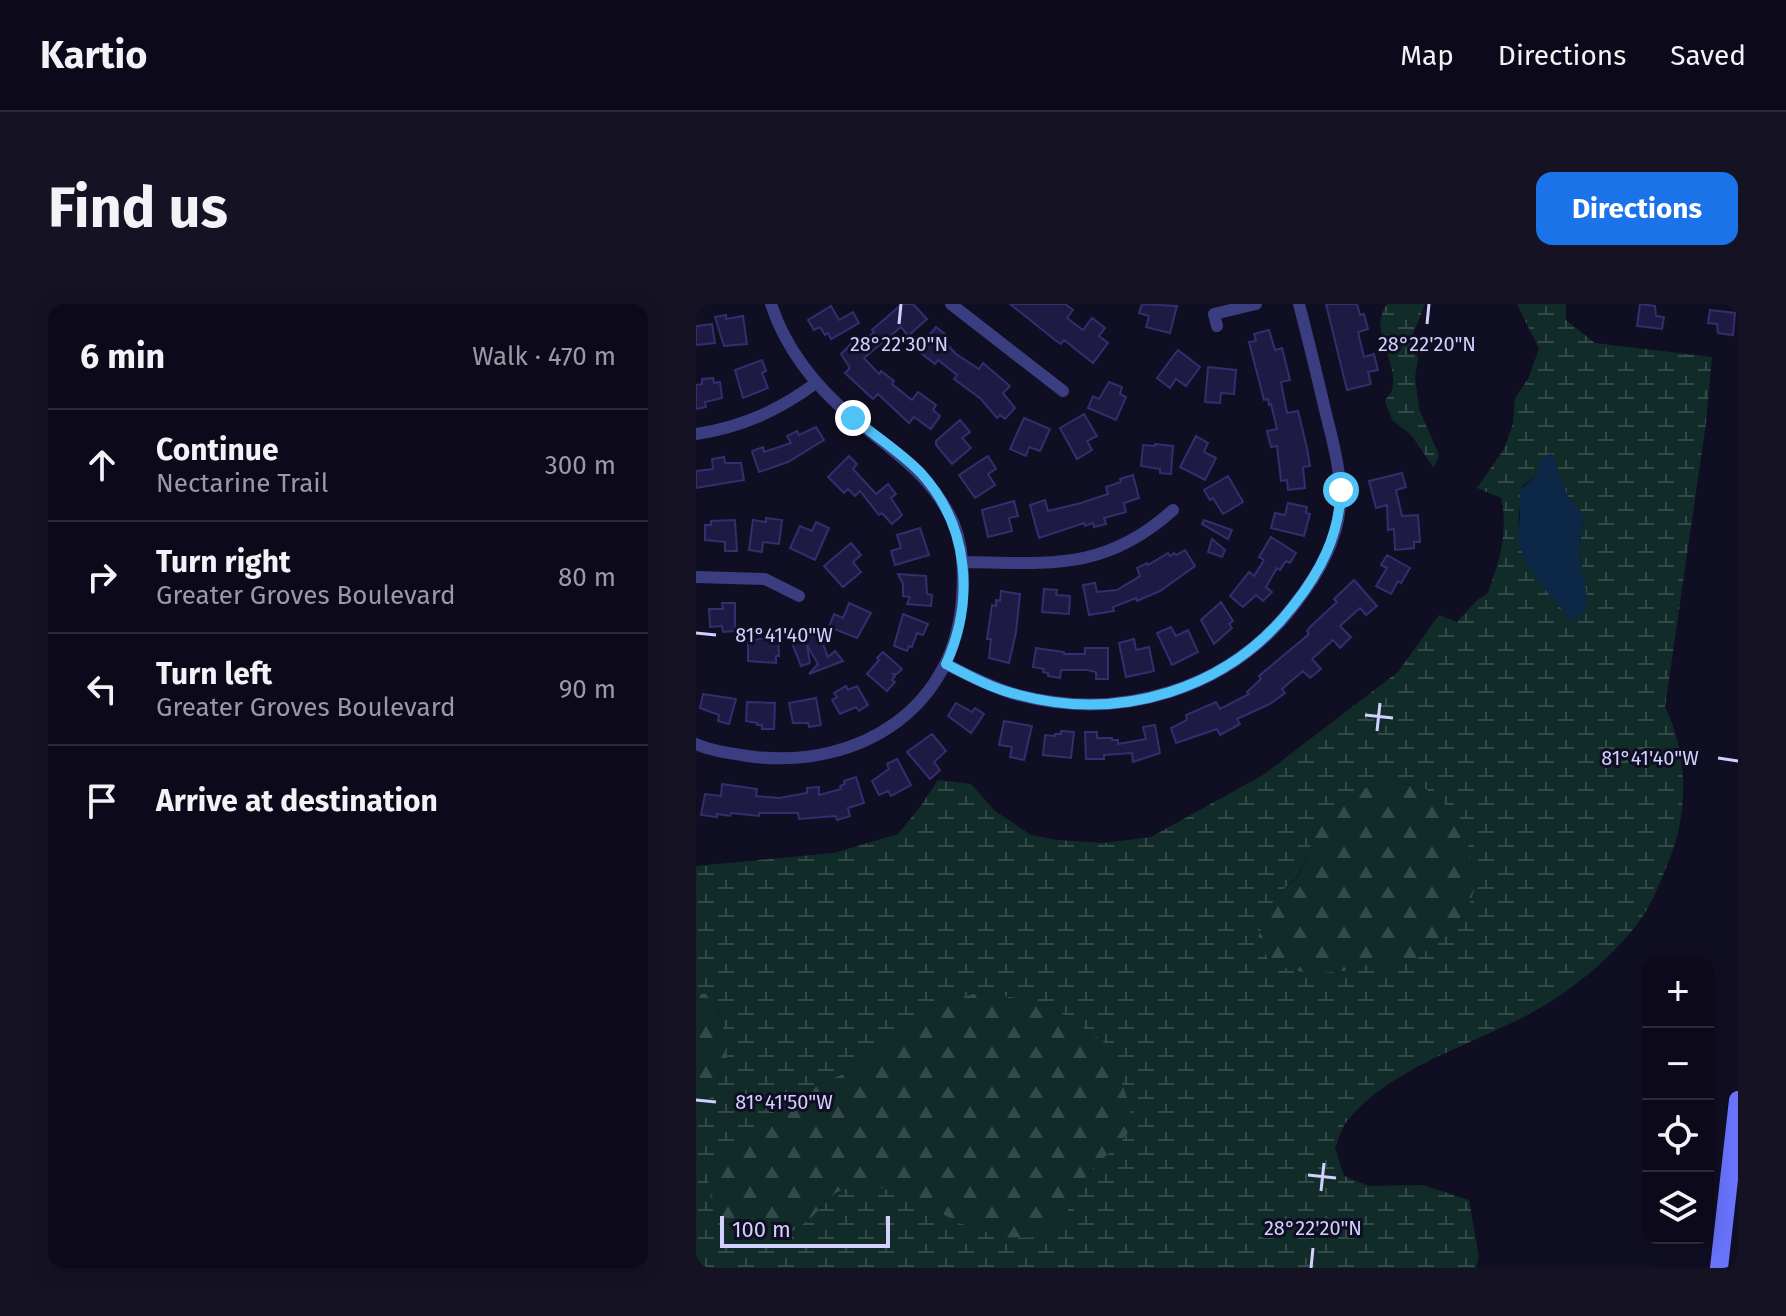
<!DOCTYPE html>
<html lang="en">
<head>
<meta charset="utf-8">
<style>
  body { margin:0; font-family:"Fira Sans",sans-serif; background:#151323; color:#f1f3f6 }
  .controls { position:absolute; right:24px; bottom:24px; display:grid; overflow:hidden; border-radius:16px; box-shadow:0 4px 20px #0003 }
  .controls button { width:72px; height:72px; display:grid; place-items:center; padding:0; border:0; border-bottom:2px solid #2c2b39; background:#0c0a1a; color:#f1f3f6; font:40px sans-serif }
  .scale { position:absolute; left:24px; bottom:20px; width:170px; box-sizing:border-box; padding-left:8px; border:4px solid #d1d0fe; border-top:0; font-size:22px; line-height:28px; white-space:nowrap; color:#d1d0fe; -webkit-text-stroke:6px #100e22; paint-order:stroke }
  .stop { position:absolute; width:24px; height:24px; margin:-18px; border:6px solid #4fc3f7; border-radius:50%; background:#fff }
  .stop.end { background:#4fc3f7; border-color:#fff; box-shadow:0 2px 8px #0008 }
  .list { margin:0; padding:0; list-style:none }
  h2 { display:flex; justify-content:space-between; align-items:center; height:104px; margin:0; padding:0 32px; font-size:34px }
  h2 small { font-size:26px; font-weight:400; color:#9a9aa2 }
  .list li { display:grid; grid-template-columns:52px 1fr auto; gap:24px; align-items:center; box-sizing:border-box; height:112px; padding:0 32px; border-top:2px solid #2c2b39 }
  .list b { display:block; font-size:30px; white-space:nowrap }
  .list p { margin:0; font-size:26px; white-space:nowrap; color:#9a9aa2 }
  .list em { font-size:26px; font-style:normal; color:#9a9aa2 }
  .icon { flex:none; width:44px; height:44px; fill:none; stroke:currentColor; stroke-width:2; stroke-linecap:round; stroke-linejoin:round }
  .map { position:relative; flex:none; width:1042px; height:964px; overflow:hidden; border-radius:16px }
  header { display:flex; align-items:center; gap:48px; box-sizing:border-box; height:112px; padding:0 40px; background:#0c0a1a; border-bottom:2px solid #2c2b39 }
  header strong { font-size:38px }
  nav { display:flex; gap:44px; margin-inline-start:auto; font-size:28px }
  .intro { display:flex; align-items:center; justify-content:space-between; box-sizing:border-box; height:192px; padding:0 48px }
  h1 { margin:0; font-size:56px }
  .button { padding:20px 36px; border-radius:16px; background:#1a73e8; color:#fff; font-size:28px; font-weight:700 }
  main { display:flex; gap:48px; padding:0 48px }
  aside { flex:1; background:#0c0a1a; border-radius:16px; box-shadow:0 4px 20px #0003 }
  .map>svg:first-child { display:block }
</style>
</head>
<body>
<header>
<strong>Kartio</strong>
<nav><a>Map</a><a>Directions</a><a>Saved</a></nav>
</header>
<div class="intro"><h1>Find us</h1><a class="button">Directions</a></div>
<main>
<aside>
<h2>6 min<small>Walk · 470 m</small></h2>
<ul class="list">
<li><svg class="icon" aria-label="ahead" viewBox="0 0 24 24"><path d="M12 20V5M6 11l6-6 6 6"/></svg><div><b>Continue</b><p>Nectarine Trail</p></div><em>300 m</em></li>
<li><svg class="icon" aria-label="right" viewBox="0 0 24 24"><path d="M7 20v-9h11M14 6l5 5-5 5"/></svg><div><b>Turn right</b><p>Greater Groves Boulevard</p></div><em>80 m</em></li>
<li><svg class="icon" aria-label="left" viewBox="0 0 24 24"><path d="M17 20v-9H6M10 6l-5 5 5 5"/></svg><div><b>Turn left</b><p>Greater Groves Boulevard</p></div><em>90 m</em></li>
<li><svg class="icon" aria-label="arrive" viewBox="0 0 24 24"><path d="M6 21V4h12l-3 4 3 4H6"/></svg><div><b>Arrive at destination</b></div></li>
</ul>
</aside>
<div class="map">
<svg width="1042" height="964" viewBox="0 0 1042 964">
  <defs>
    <pattern id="forest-firs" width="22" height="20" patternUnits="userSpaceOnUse" patternTransform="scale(2)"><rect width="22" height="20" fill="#112c28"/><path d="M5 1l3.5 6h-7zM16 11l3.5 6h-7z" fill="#334a48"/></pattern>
    <pattern id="wetland-marsh" width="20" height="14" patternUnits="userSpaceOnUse" patternTransform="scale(2)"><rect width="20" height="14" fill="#112c28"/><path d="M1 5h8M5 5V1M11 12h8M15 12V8" fill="none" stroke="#334a48"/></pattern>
  </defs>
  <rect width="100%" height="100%" fill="#100e22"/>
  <path fill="url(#forest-firs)" d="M689 478 726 482 762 511 769 525 778 570V588L769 610 752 631 718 657 680 658 648 667 613 670 574 660 562 632 579 593 601 574 613 549 618 527 644 502 669 484Z
    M0 689H10L26 716 31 755 17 792 0 804Z
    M280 689 332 695 369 711 412 740 434 801 436 823 421 843 400 860 383 882 370 910 343 933 309 934 263 919 217 894 141 888 113 916 91 931 63 939 44 935 18 912 12 880 17 856 109 786 147 770 176 752 203 726 240 701Z"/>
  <path fill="url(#wetland-marsh)" fill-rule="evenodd" d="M691 0H729L717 30 722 56 719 73 723 105 743 151 738 164 715 131 696 116 689 97C691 93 695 90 696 86 704 58 671 28 691 0Z
    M821 0H870V16L899 39 1016 53 1010 119 969 403C991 448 993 504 975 551 966 573 958 597 944 616 922 647 886 678 854 698 791 738 700 757 651 817 645 824 643 835 639 844L648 872 673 882 727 881 773 896 783 953 780 964H0V804L17 792 31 755 26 715 10 690 0 689V562L138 549 202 530 224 503 242 476 275 480 299 507 335 531 361 536 408 539 455 533 567 471 702 368 743 311 761 318 781 296 792 289C803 259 813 226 805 194L781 184 808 145 817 120 819 94 832 75 843 45ZM856 151 872 193 884 205 887 218 883 247 892 300 875 316C855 289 823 264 822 226 822 211 825 196 826 182L841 171ZM689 478 726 482 762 511 769 525 778 570V588L769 610 752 631 718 656 680 658 648 667 613 670 574 660 562 632 579 593 600 574 613 549 618 527 644 502 669 484ZM280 689 332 695 369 711 412 741 434 801 436 823 421 843 400 860 383 882 370 910 343 933 309 934 263 919 217 894 170 879 141 888 113 916 91 931 63 939 44 935 18 912 12 880 18 856 109 786 147 770 176 752 203 726 240 701Z"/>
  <path fill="#0d2847" d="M856 150 872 193 884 205 887 218 883 247 892 300 889 307 875 317C856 291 826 267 822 232 821 224 825 215 824 207 824 180 821 189 841 171L843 156 850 151Z"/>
  <path fill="#1f1a43" stroke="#342d6e" stroke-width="2" d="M206 0H217L231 15 212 32 205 23 168 54 183 70 185 67 198 77 196 80 216 96 222 88 240 101 237 106 244 112 235 125 218 113 213 119 182 90 177 95 149 69 154 64 145 50 155 40 160 45 178 28 176 26Z
    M314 0H369L377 6 371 14 387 26 396 14 409 24 403 32 412 39 397 59 368 36 365 40 359 36Z
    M446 0 481 2 474 29 450 23 453 12 443 9Z
    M630 0H661L664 11 668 10 672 25 662 28 668 53 678 50 682 66 672 68 675 80 651 86Z
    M944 0 959 2 960 12 968 13 966 25 941 22Z
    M135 2 143 16 157 8 163 19 135 35 132 29 129 31 124 23 118 26 112 16Z
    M1014 6 1039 9 1037 31 1022 29 1021 20 1012 19Z
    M30 11V15L47 12 51 40 28 42 19 13Z
    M16 20 19 39 0 41V22Z
    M240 23 249 30 246 35 260 50 283 65 287 59 314 82 307 89 319 104 309 115 304 111 301 114 285 95 258 75 261 71 242 56 239 60 221 46Z
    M573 26 579 46 586 44 594 76 585 78 591 109 602 107 611 144 614 162 607 163 609 184 592 186 591 176 585 177 581 142 575 143 571 127 581 125 575 100 573 101 572 95 568 96 553 38 560 37 558 30Z
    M482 46 504 63 490 82 480 75 474 84 461 74Z
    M66 56 70 67 66 69 72 84 47 94 39 66Z
    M512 63 540 66 538 90 525 89 524 99 509 98Z
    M17 74 18 79 24 78 26 94 9 98 10 103 0 105V81L6 80V75Z
    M413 78 426 83 424 90 430 93 420 116 392 104 397 92 403 95Z
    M388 110 401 132 391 137 396 146 381 155 364 124Z
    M328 114 354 125 344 147 333 143 330 152 314 145Z
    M264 116 274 128 266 134 275 144 256 160 240 141V137Z
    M120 123 128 136 92 158 63 168 56 147 67 143 68 148 95 139 91 132 101 127 103 131Z
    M500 132 512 139 508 148 520 154 509 176 484 163Z
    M459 140 477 142 475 170 464 169V165L445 162 447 141 459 142Z
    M153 152 161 160 157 165 180 190 192 180 200 190 195 194 206 211 196 220 186 209 183 211 164 187 159 192 152 185 148 189 132 173Z
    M292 152 300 165 292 170 299 181 279 194 263 171Z
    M28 153 29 159H45L48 176 0 184V167L17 165 16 155Z
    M706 169 710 183 700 186 706 212 722 211 724 238H718V244L699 246 698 225 692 226 691 201 680 204 673 177Z
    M437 171 443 194 428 199 430 208 408 214 410 220 398 223 397 219 389 222 388 219 343 234 334 201 349 196 352 207 385 199 412 190 410 183 425 178 424 175Z
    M532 172 547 198 527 210 517 194 514 196 508 186Z
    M318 197 322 212 313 214 316 227 292 233 286 206Z
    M592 199 611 203 610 209 614 210 608 232 575 224 579 209 589 211Z
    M70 214 86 216 83 240 67 238 66 248 53 246 57 216 70 218Z
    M39 216 41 247H29V238L9 236V221H15V217Z
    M508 216 536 226 532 235 506 220Z
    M120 218 133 224 119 256 94 244 104 222 116 227Z
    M224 224 233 251 199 261 195 247 205 244 201 231Z
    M575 233 600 249 594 259 590 257 584 266 581 264 570 283 576 288 567 297 560 291 547 303 534 292 553 268 558 272 568 256 563 253Z
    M516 235 529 246 526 253 512 248Z
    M155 239 165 251 157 258 165 268 147 283 128 262Z
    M489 246 499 262 464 287 441 297 440 294 417 303 418 307 393 311 387 281 399 279 401 288 421 286 444 272 441 264 451 259 452 261 472 249 474 252 478 249 480 251Z
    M691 251 714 264 705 279 702 277 695 290 680 282 691 264 685 261Z
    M202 270 230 272 231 290 236 291 235 302 211 300 214 293 207 292V280Z
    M658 276 681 302 670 311 664 304 644 322 655 333 644 344 637 336 616 355 625 365 614 374 607 367 586 385 589 389 574 400 541 415 544 420 524 431 521 425 480 439 475 424 491 416 490 411 520 398 524 405 553 390 551 388 565 375 563 372 613 330 611 327 614 323 641 298 638 295Z
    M348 285 361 286 360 291 374 292 373 310 346 308Z
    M305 287 324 290 320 328 313 359 293 354 295 335H291L296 301 300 302V296L304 297Z
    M525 298 537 317 533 320 536 324 518 340 505 316Z
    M26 299H39V327L27 328 26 322 14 323 13 305H27Z
    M153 299 175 309 161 334 133 323 138 310 147 314Z
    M207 310 232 320 227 331 221 329 216 343 213 342 211 347 198 342Z
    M475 323 480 332 492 326 502 348 476 361 461 329Z
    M123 329 132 353 139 347 147 357 113 370 122 360 111 341 114 359 105 362 96 339Z
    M70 330H82L83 352H80V359L52 357V337L70 334Z
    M438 335 440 346 453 343 458 367 430 373 423 339Z
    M340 344 368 348V350H389V344H412V375H400V368L391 366H365L364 374 352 372V369L347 368 348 365 337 363Z
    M187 348 206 365 201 370H197L199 372 196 376 199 378 191 387 171 370 183 356 181 354Z
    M150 382 152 386 161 382 172 401 163 407 160 403 144 410 136 396 141 393 138 389Z
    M7 390 40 395 33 420 22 417 23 411 4 404Z
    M120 394 125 421 113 423 112 419H97L93 399Z
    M51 398 79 399 78 425H66V421H61V419L50 417Z
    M260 399 276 408 279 404 288 410 275 429 252 412Z
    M308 417 336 422 328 456 314 453 316 443 303 441Z
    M459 421 464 449 437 458 436 449 408 451V455H390L389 428H401V434H416V436H422V440L450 435 447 423Z
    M365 427 378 428 375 454 347 451 349 431 359 432V430H365Z
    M236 430 250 447 238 458 244 466 234 475 211 448Z
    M201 455 215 481 195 492 192 487 183 491 176 477 193 465 191 460Z
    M160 473 168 499 152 504 154 512 141 516 140 512 103 515 102 509H63V512L35 509 34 512 21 510V513L5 511 9 490 25 492 26 480 61 485 60 492 83 494 111 489V484L123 483V491L145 485 144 482 149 480 148 477Z"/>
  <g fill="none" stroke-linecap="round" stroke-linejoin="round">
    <path stroke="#3a3e80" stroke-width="12" d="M255 0 367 87
      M521 22 518 10 560 0
      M0 130C47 123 83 106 120 79
      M266 258C353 259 408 268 477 206
      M0 273 69 275 103 292
      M250 360C273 372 297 384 322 391 426 418 534 385 599 300 621 272 641 239 644 202 646 169 637 138 629 106 621 71 612 35 603 0
      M0 440C18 448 39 450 59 453 165 464 260 404 266 292 268 268 267 242 258 220 236 170 194 146 155 112 120 83 89 44 75 0"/>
    <path stroke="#6973fc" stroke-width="18" d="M1023 964 1042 796"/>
  </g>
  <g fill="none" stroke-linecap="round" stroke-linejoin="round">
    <path stroke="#4fc3f7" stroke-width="10" d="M157 114C179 132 205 148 225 169 273 222 279 296 250 360 273 372 297 385 323 391 424 418 532 386 597 302 625 267 643 231 645 186"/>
  </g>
  <path fill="none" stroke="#d1d0fe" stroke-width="3" d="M203 20 205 0M731 20 733 0M0 329 20 331M669 411 697 414M681 427 684 399M1022 454 1042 457M0 796 20 798M612 871 640 874M625 887 628 859M615 964 617 944"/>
  <g font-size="20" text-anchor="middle" fill="#d1d0fe" stroke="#100e22" stroke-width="6" stroke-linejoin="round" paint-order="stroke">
    <text x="203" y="47">28°22'30"N</text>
    <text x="731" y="47">28°22'20"N</text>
    <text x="88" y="338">81°41'40"W</text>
    <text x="954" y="461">81°41'40"W</text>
    <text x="88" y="805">81°41'50"W</text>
    <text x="617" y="931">28°22'20"N</text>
  </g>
</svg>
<div class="controls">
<button>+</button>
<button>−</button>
<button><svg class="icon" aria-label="locate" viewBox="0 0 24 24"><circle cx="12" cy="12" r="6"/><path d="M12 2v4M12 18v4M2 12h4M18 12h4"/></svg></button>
<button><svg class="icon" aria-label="layers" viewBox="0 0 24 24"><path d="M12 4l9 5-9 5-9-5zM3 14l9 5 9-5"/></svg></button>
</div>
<div class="scale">100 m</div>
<div class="stop" style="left:645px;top:186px"></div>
<div class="stop end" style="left:157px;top:114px"></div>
</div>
</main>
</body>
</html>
